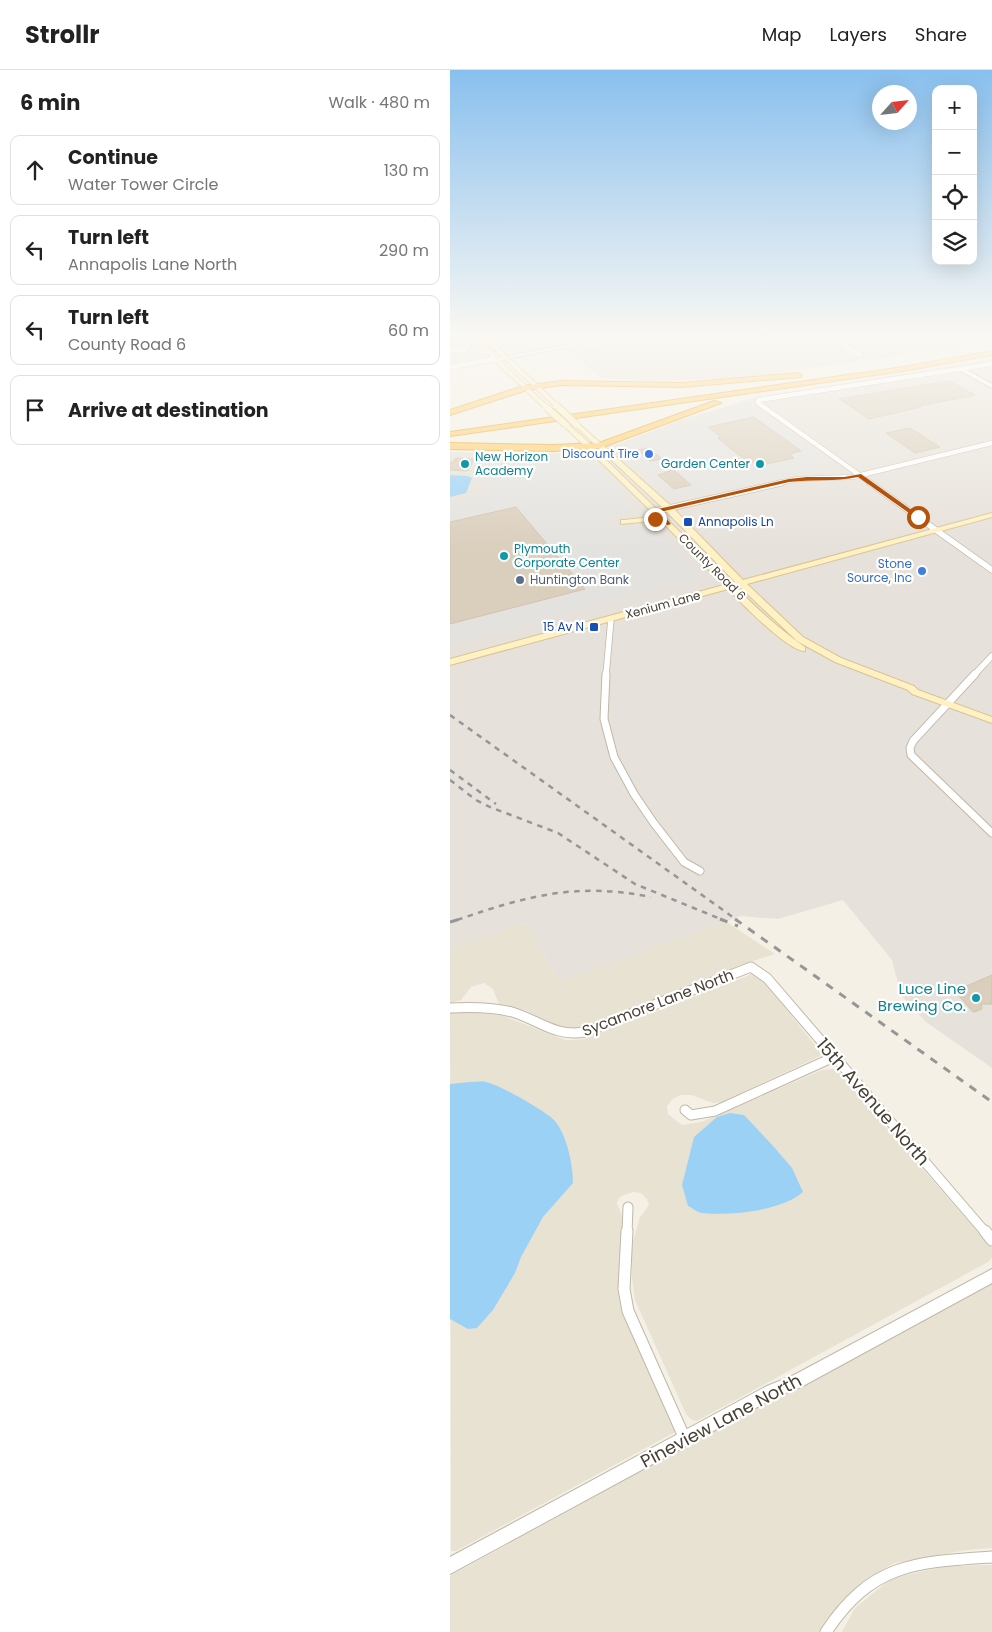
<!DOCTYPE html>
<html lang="en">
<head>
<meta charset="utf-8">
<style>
  body { margin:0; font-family:Poppins,sans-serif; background:#f2f2f2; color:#222 }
  .controls { position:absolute; right:15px; top:15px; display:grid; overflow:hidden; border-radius:10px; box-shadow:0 5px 20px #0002 }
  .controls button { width:45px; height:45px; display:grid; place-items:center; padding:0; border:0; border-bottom:1px solid #e0e0e0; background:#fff; color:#222; font:25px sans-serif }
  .compass { position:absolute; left:422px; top:15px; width:45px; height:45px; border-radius:50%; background:#fff; box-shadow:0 5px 20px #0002; rotate:63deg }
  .stop { position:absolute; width:15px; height:15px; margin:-11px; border:4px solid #b45309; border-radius:50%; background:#fff }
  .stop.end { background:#b45309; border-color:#fff; box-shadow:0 1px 5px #0008 }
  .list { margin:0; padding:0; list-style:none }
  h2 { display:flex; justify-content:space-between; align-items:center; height:65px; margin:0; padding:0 20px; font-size:21px }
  h2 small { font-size:16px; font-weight:400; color:#767676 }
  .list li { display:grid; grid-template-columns:32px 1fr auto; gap:15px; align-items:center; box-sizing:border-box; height:70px; margin:0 10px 10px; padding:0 10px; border:1px solid #e0e0e0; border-radius:10px }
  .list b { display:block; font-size:19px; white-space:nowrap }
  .list p { margin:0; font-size:16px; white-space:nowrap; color:#767676 }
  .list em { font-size:16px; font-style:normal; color:#767676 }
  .icon { flex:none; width:28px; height:28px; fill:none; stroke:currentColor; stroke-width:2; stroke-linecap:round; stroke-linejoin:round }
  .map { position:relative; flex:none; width:542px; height:1562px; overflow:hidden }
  header { display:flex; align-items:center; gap:30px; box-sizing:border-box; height:70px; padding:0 25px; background:#fff; border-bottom:1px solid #e0e0e0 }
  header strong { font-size:24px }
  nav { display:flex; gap:28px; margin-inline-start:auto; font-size:18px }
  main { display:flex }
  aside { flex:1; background:#fff }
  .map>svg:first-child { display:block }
</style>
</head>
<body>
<header>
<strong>Strollr</strong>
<nav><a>Map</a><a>Layers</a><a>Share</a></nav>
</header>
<main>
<aside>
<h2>6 min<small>Walk · 480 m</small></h2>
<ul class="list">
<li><svg class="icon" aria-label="ahead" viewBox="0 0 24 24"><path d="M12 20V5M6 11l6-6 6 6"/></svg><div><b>Continue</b><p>Water Tower Circle</p></div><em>130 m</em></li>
<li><svg class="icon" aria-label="left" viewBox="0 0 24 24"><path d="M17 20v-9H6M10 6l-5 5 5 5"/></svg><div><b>Turn left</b><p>Annapolis Lane North</p></div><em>290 m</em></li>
<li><svg class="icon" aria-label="left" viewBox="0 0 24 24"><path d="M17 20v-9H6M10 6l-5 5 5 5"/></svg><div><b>Turn left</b><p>County Road 6</p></div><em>60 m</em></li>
<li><svg class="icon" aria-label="arrive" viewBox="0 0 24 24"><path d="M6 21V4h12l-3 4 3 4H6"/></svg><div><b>Arrive at destination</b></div></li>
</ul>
</aside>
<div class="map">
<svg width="542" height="1562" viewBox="0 0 542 1562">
  <rect width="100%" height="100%" fill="#f4f0e5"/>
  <path fill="#e8e2d3" d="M0 264H167L0 293Z
    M275 851 325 884 291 895 129 960H116L75 940 51 935 48 932 43 919 34 913 21 917 11 930 0 933V879L76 852 109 912Z
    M305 903 308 904 371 983 370 986 272 1032 263 1033 241 1025H231L223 1029 217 1036 218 1044 232 1055 251 1052 372 1000 385 999 542 1178V1188L538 1192 247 1351 242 1350 236 1344 185 1230 182 1208V1175L190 1147 199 1135 197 1129 191 1123 183 1122 174 1125 169 1128 167 1133 172 1146V1216L227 1361 6 1481H1L0 943 17 942 51 945 115 970H126L134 969Z
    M542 1207V1478L517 1480 444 1493 418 1508 384 1541 374 1562H0V1506Z
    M542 1495V1562H392L405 1538 442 1508 497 1496Z"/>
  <path fill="#e6e1da" d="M208 264H542V270L489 280 288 308 198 311 151 308 116 280Z
    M542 289V998L476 952 451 925 442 890 393 830 328 849 290 846 109 912 76 852 0 879V382L59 384 132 383 171 373 230 350 305 328Z"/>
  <path fill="#e4e2de" d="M299 335 382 395 223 429 166 377 246 347Z
    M127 386 129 388 134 387 168 420 183 439 151 448 161 457 198 454 251 507 10 570 0 575V433L45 422 30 404 35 388 78 389Z"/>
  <path fill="#9cd1f6" d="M0 405 18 406 22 408 16 423 0 427Z
    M20 1012C25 1012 31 1011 36 1012 48 1014 96 1041 104 1050 117 1064 123 1095 123 1113L93 1147 71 1187 65 1203 43 1240 27 1258 18 1259 0 1249V1014Z
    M280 1043 294 1045 324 1077 342 1098 353 1122C332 1141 279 1146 251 1143 247 1142 242 1138 238 1136L232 1115 244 1067 267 1047Z"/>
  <path fill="#dacebc" stroke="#d2c4ac" d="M499 311 525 325 470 336 471 337 419 349 389 329Z
    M304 347 351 381 339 384 344 388 308 396 301 391 298 392 276 375 268 368 271 367 258 357Z
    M460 358 490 377 465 383 436 363Z
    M199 378 212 389 200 391 187 380Z
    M6 388 24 389 18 401 0 400V392H3Z
    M222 400 225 401 241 415 224 419 208 405Z
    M66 437 135 519 0 554V452Z
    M542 905V934H531L532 939 524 942 522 941 505 921Z"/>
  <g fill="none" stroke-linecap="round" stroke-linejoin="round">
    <g stroke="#c0b8a7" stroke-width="5.5">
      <path id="minor-far4" d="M114 264 127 275
        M376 264 410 285
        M0 281 15 280
        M0 297 45 289
        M325 414 348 409 403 407 542 373
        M422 414 308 333V330L542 294"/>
    </g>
    <g stroke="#c0b8a7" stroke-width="7">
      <path id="minor-far3" d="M420 413 542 500
        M206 441 331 413
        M156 605 161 549
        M524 605 542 586"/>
    </g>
    <g stroke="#c0b8a7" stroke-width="9">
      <path id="minor-far2" d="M156 604 154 649 164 687 184 724 203 752 234 792 250 801
        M525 604 463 671 460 678 461 685 542 763"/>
    </g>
    <g stroke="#c0b8a7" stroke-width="11">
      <path id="minor-far1" d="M0 938C21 937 42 937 62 942 89 950 104 967 135 962L301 897 317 908 536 1163
        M235 1040 241 1045 265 1041 384 987
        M177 1163 178 1137"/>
    </g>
    <g stroke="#c0b8a7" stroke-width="13">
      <path id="minor" d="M177 1161 174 1219 178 1241 235 1369
        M535 1161 542 1170
        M376 1562C422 1493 465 1492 542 1487"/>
    </g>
    <g stroke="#c0b8a7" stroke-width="2">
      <path id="tertiary" d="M175 264H186L45 291 42 289Z
        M509 298H513L542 314V318L509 300Z
        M542 1199V1213L353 1316 326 1327 0 1504V1487L317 1316 344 1305Z"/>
    </g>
    <g stroke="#d7c591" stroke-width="2">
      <path id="secondary" d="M19 264H25L47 288 98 336V338H94L43 290Z
        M28 264H34L108 334V336H104Z
        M124 353H128L221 436 293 510 542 443V447L297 514 353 567 391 588 464 616 468 620 542 647V653L462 624 458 620 385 592 347 571 289 516 286 517C307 539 330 560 355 577V581C340 583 290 532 278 519L0 595V589L274 515 215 455 202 451 171 454V450H174L202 447 209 449 114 356V354H118L136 370 282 513 285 512 215 440 124 355Z"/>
    </g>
    <g stroke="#eaa529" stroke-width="2">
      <path id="motorway" d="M542 281V285L453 301 0 366V362L453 297Z
        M348 303 352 305 351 307 232 317 111 315 77 320 0 345V340L73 316 111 311 232 313Z
        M264 331 271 333 150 378 103 381 0 379V373L103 375 149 373Z"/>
    </g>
    <use href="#minor-far4" stroke="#fff" stroke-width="4.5"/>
    <use href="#minor-far3" stroke="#fff" stroke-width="5.5"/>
    <use href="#minor-far2" stroke="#fff" stroke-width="7"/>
    <use href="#minor-far1" stroke="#fff" stroke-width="9"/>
    <use href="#minor" stroke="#fff" stroke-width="11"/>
    <use href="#tertiary" fill="#fff" fill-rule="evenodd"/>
    <use href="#secondary" fill="#fff1c4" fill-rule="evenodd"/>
    <use href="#motorway" fill="#ffcd65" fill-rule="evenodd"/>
    <path stroke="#969696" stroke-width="2.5" stroke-dasharray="5.5 5.5" stroke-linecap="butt" d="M0 645 287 850
      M0 700 46 734
      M0 710 26 730 40 737 108 763 185 814 273 850
      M7 850C77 826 126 812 201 827"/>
    <path stroke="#969696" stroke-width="3" stroke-dasharray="8 8" stroke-linecap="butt" d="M270 849 288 856
      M285 849 542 1032
      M0 852 10 849"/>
    <g stroke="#d7c591" stroke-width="8" stroke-linecap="butt">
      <path id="secondary-bridge" d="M106 335 126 354
        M96 337 116 355"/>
    </g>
    <use href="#secondary-bridge" stroke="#fff1c4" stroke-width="6"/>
  </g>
  <linearGradient id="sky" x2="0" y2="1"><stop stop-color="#89c0ee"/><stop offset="0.55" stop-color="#faf8f3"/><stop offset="1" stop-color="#faf8f3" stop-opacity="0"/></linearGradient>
  <rect width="542" height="483" fill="url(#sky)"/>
  <path fill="#b45309" d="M411 404 470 446V448H466L408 407C385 412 362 409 339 412L210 442 221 454 218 455 202 449 205 448 211 450 204 440 339 409 357 407H394Z"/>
  <g fill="#3f7fe0" stroke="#fff" stroke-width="2">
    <circle cx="199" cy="384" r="5"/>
    <circle cx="472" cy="501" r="5"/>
  </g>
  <g fill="#0f9aa8" stroke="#fff" stroke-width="2">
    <circle cx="15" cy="394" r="5"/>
    <circle cx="310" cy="394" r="5"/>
    <circle cx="54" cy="486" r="5"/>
    <circle cx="526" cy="928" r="5"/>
  </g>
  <g fill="#1a4fb4" stroke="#fff" stroke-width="2">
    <rect x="233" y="447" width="10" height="10" rx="2.5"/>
    <rect x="139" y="552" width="10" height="10" rx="2.5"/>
  </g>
  <circle fill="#5c6f8a" stroke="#fff" stroke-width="2" cx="70" cy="510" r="5"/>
  <g text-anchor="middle" stroke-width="4.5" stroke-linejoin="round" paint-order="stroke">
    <g font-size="12" fill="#366cbe" stroke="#fff" text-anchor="end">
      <text x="189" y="388">Discount Tire</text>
      <text x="462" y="498">Stone<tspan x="462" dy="14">Source, Inc</tspan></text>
    </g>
    <g font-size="12" fill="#0d838f" stroke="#fff" text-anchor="start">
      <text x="25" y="391">New Horizon<tspan x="25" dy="14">Academy</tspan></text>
      <text x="300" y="398" text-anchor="end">Garden Center</text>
      <text x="64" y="483">Plymouth<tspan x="64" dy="14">Corporate Center</tspan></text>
    </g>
    <g font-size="12" fill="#164399" stroke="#fff" text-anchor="start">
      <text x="248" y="456">Annapolis Ln</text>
      <text x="134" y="561" text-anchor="end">15 Av N</text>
    </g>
    <g font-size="12" fill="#474034" stroke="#fff">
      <text transform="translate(262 497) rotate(45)" y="4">County Road 6</text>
      <text transform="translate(213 535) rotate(-15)" y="4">Xenium Lane</text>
    </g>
    <g font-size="12" fill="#4e5e75" stroke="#fff" text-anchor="start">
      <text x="80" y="514">Huntington Bank</text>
    </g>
    <g font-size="15" fill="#0d838f" stroke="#fff" text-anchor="end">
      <text x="516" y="924">Luce Line<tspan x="516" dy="17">Brewing Co.</tspan></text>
    </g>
    <g font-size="15" fill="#474034" stroke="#fff">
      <text transform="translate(208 933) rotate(-21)" y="5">Sycamore Lane North</text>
    </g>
    <g font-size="18" fill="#474034" stroke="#fff">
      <text transform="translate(423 1032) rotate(49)" y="6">15th Avenue North</text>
      <text transform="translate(271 1351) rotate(-28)" y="6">Pineview Lane North</text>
    </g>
  </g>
</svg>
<div class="controls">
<button>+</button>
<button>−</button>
<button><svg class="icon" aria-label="locate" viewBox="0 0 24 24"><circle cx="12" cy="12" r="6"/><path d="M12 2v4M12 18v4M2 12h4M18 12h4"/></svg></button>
<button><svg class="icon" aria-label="layers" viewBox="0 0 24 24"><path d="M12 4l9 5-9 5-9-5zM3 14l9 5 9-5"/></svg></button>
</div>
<svg class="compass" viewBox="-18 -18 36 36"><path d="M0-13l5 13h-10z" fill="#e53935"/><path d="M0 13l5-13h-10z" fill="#767676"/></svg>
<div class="stop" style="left:468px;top:447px"></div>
<div class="stop end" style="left:205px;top:449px"></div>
</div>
</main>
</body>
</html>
